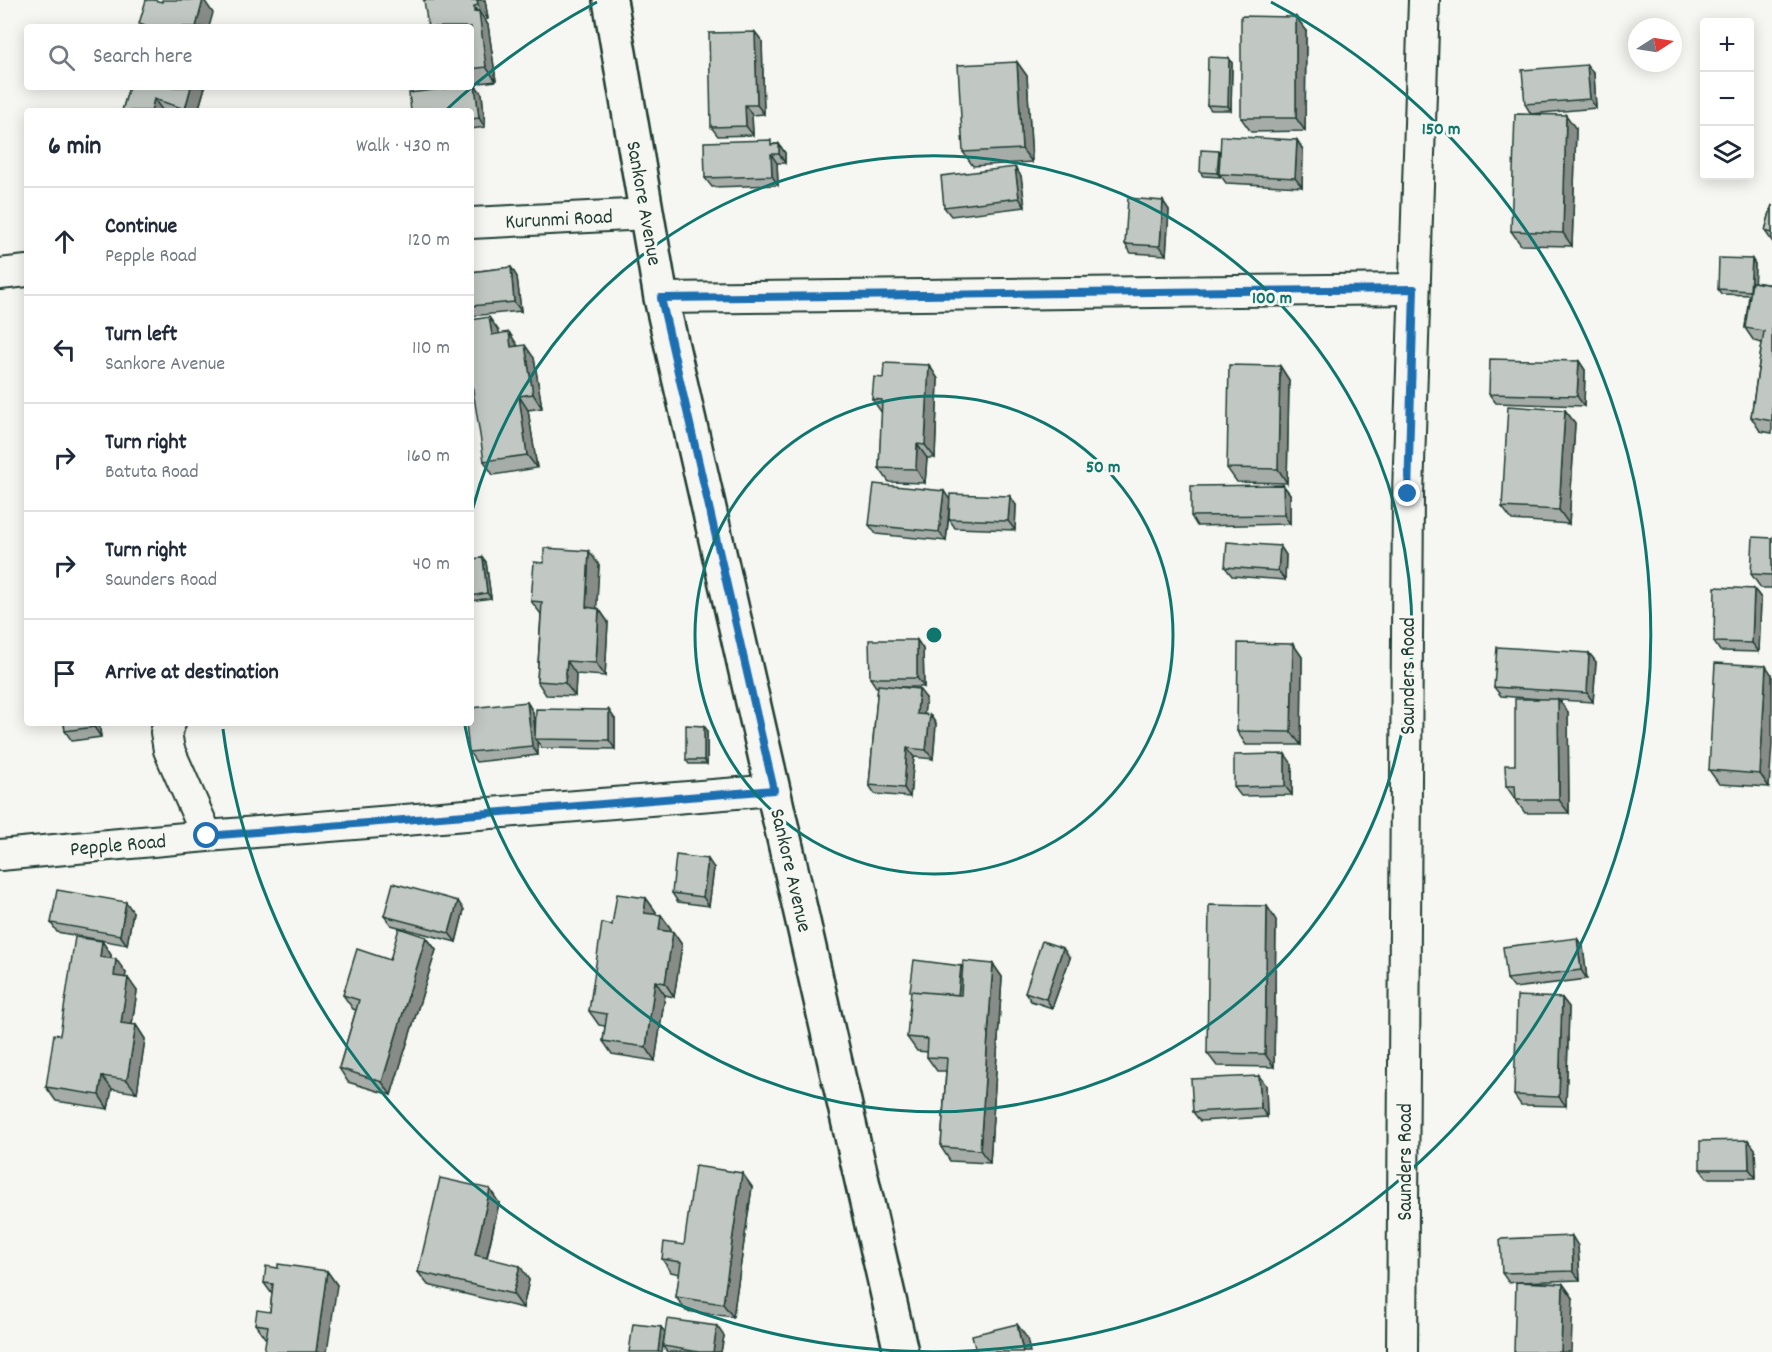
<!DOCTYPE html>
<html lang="en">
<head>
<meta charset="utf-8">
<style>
  body { margin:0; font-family:Dekko,sans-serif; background:#f6f6f7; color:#1f2937 }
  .controls { position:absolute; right:18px; top:18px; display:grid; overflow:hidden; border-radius:6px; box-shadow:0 3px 15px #0003 }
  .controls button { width:54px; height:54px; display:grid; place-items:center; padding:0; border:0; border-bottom:2px solid #e0e1e3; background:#fff; color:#1f2937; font:30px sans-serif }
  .compass { position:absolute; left:1628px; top:18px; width:54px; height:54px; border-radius:50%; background:#fff; box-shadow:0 3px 15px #0003; rotate:78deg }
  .stop { position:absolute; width:18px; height:18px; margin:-14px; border:4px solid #1f6fb2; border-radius:50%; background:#fff }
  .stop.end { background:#1f6fb2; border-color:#fff; box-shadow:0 2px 6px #0008 }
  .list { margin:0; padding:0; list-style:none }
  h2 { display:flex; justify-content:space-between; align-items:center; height:78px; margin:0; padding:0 24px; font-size:26px }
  h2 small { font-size:20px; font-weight:400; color:#747a83 }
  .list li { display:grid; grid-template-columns:39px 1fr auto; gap:18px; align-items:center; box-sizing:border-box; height:108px; padding:0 24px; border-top:2px solid #e0e1e3 }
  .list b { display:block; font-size:22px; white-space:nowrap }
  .list p { margin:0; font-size:20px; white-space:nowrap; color:#747a83 }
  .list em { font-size:20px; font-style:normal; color:#747a83 }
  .icon { flex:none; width:33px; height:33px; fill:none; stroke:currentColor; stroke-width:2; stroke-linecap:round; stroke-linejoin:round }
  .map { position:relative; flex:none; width:1772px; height:1352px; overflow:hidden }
  .search { position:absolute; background:#fff; box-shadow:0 3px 15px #0003; left:24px; top:24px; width:450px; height:66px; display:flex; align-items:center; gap:15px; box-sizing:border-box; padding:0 21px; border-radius:6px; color:#747a83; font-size:22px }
  .panel { position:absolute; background:#fff; box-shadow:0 3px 15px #0003; left:24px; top:108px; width:450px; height:618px; border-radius:6px }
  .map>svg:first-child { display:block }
</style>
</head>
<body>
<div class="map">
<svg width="1772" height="1352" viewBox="0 0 1772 1352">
  <rect width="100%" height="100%" fill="#f6f6f2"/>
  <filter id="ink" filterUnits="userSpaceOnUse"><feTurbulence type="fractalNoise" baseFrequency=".0167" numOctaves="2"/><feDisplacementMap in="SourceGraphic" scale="12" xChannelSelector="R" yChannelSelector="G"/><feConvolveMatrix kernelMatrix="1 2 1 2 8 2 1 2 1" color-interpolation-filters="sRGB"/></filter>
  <g filter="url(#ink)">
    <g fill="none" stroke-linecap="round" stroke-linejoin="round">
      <g stroke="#1f3d34" stroke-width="34">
        <path id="minor" d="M471 223 647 214
          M0 274 27 271
          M661 298 1414 289
          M170 723 166 732 169 750 207 836
          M0 855 207 836 774 790
          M1402 1352 1408 494 1424 0"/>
      </g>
      <g stroke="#1f3d34" stroke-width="38">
        <path id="tertiary" d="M610 0 661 298 901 1352"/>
      </g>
      <use href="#minor" stroke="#f6f6f2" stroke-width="30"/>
      <use href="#tertiary" stroke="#f6f6f2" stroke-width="33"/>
    </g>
    <path fill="#a6aca8" stroke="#1f3d34" stroke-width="1.5" d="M424 0H485L488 19 485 20 488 25 496 81 471 84V27Z
      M1296 17 1306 30 1305 131 1251 132 1241 118Z
      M755 32 762 41 764 114 752 115 753 135 718 136 711 127Z
      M1229 58 1232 63 1231 110H1211L1207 105Z
      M1017 62 1027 76 1032 162 973 166 963 152Z
      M1594 74 1596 108 1531 114 1525 104Z
      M475 85 482 94 485 127 471 129V111Z
      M129 87H205L198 111H122Z
      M1576 129 1572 246 1521 245 1511 231Z
      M1297 140 1303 150 1302 187 1226 183 1221 176V177L1203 176 1200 172 1220 154Z
      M774 144H779L785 153V163H777L778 185 712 187 705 178Z
      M1021 176 1025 207 951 216 944 207Z
      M1163 201 1169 210 1166 255 1131 253 1125 244Z
      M1772 205V241L1765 231Z
      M1752 259 1755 264 1754 282 1772 285V433L1760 431 1751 417 1762 343 1754 341 1745 328 1749 295 1721 294 1718 289Z
      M511 267 517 277 521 311 471 316V272Z
      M499 331V334L518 346 534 358 542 408 528 410 537 468 493 475 484 461Z
      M1579 361 1585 370 1584 406 1496 403 1489 394Z
      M929 365 938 379 935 458H927L925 483 889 482 879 468 882 413 872 399 883 378Z
      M1280 366 1289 380 1287 483 1237 482 1227 468Z
      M1565 410 1575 423 1569 524 1512 520 1502 507Z
      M1283 485 1290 494V524L1197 526 1191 516Z
      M949 499 1016 505 1015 530 955 528 949 519V515L946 541 876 534 869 525Z
      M1772 538V588H1761L1751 574Z
      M1280 546 1286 555 1285 580 1232 576 1225 567Z
      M483 558 486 562 491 598 471 601V559Z
      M599 565 596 608 599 609 608 622 605 676 576 674 575 696 546 695 537 681 541 614 531 601Z
      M1754 589 1761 598 1759 652 1720 651 1714 642Z
      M917 640 923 649 924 687H897L926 698 924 714 930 715 936 724 933 759 914 757 910 797 875 794 869 785 878 687H876L870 678Z
      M1293 644 1302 657 1301 745H1246L1237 731Z
      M1589 653 1596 662 1593 702 1559 700 1568 712 1569 813H1525L1506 786 1515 765 1539 699 1501 696 1494 687Z
      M1772 675 1769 787 1719 784 1709 770Z
      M527 702 533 712 535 729 615 719V749L542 748 537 741 538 755 476 762 469 752Z
      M64 723H99L101 737 72 741 65 731Z
      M704 726 707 730V764H689L686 760Z
      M1292 764V795L1241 796 1234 787Z
      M714 868 709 906 678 902 672 893Z
      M646 898 656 912 655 915H661L671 929 670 931 673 932 682 945 674 997 665 995 655 1061 612 1054 603 1041 605 1026 599 1025 589 1011 612 925Z
      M464 910 456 942 391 925 384 916Z
      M133 912 127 945 57 932 51 923Z
      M1276 920 1274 1067 1217 1066 1207 1053Z
      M426 937 436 950 391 1095 348 1082 339 1068 356 1010 353 1009 343 995 390 960Z
      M102 941 111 955V958L126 973 125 977 137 991 132 1025H136L145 1039 137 1093 112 1089 108 1109 56 1101 46 1087 60 1035Z
      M1583 947 1587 979 1514 988 1507 979Z
      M1070 958 1052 1008 1031 1001 1025 992Z
      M993 964 1002 977 990 1163 950 1161 941 1147 946 1071H937L927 1057 928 1052 917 1051 907 1037 961 966 962 967Z
      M1562 998 1569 1007 1566 1106 1521 1105 1514 1095Z
      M1266 1085 1267 1117 1200 1121 1193 1112Z
      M1748 1140 1755 1149 1756 1178H1707L1700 1169Z
      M742 1173 752 1187 733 1317 686 1311 676 1297 680 1274 671 1272 662 1259 684 1245Z
      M499 1203 487 1258 529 1280 523 1308 428 1285 418 1272Z
      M1578 1246 1580 1280 1519 1282 1563 1284 1573 1298 1516 1282 1509 1283 1502 1273Z
      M278 1268 327 1271 337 1285 265 1338 255 1324 270 1312 272 1294 264 1283Z
      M724 1336 721 1352H667L663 1346Z"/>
    <path fill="#878c88" stroke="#1f3d34" stroke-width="1.5" d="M203 0H204L213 13 209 27H196Z
      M477 0H485L488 19 478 5Z
      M474 6 479 15V11L488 25 496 81 486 67Z
      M1296 17 1306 30 1305 131 1296 118Z
      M755 32 762 41 764 114 757 105Z
      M1229 58 1232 63 1231 110 1228 106Z
      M1017 62 1027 76 1032 162 1022 149Z
      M1587 65 1594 74 1596 108 1590 99Z
      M475 85 482 94 485 127 479 118Z
      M191 87H205L198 111H187L185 109Z
      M154 99 163 111H151Z
      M745 105 752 115 753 135 746 126Z
      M1566 115 1576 129 1572 246 1563 233Z
      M1297 140 1303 150 1302 187 1295 178Z
      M779 144 785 153V163L779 154Z
      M1219 151 1222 156 1219 174 1221 177 1217 173Z
      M771 154 777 163 778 185 772 176Z
      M1015 167 1021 176 1025 207 1019 198Z
      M1163 201 1169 210 1166 255 1160 246Z
      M1752 259 1755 264 1754 296 1750 291Z
      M511 267 517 277 521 311 514 302Z
      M489 317 499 331 502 349 492 335Z
      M509 332 518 346 511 347Z
      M525 345 534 358 542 408 533 394Z
      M1579 361 1585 370 1584 406 1577 396Z
      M929 365 938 379 935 458 925 445Z
      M1280 366 1289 380 1287 483 1278 469Z
      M519 396 528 410 537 468 527 455Z
      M1565 410 1575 423 1569 524 1559 510Z
      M917 444 927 458 925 483 916 469Z
      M1283 485 1290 494V524L1284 515Z
      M944 491 950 500 946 541 939 532Z
      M1010 496 1016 505 1015 530 1008 521Z
      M1280 546 1286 555 1285 580 1278 571Z
      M589 551 599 565 596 621 586 607Z
      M483 558 486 562 491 598 487 593Z
      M1754 589 1761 598 1759 652 1752 643Z
      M599 609 608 622 605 676 596 663Z
      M917 640 923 649 924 687 917 678Z
      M1293 644 1302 657 1301 745 1291 732Z
      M1589 653 1596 662 1593 702 1587 693Z
      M567 661 576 674 575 696 565 683Z
      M1766 666 1772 675V744L1769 787 1760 774Z
      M919 689 926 698 923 723 917 714Z
      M1558 699 1568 712 1569 813 1559 800Z
      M527 702 533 712 536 739H535L537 741 538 755 532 746Z
      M609 710 615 719V749L609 740Z
      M930 715 936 724 933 759 926 750Z
      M93 723H99L101 737 94 727Z
      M704 726 707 730V764L704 760Z
      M907 748 914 757 910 797 904 788Z
      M1285 754 1292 764V795L1285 786Z
      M708 859 714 868 709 906 703 897Z
      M646 898 656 912 654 927 644 913Z
      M458 901 464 910 456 942 449 933Z
      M126 902 133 912 127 945 120 935Z
      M1267 906 1276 920 1274 1067 1265 1054Z
      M661 915 671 929 669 944 659 930Z
      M673 932 682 945 674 997 665 983Z
      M426 937 436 950 391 1095 382 1082Z
      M1577 938 1583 947 1587 979 1581 970Z
      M102 941 111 955 109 970 100 957Z
      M1063 948 1070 958 1052 1008 1046 999Z
      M116 959 126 973 123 989 114 976Z
      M993 964 1002 977 990 1163 980 1150Z
      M961 966 968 975 964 1005 958 996Z
      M128 978 137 991 130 1036 121 1023Z
      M655 981 665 995 655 1061 646 1047Z
      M1562 998 1569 1007 1566 1106 1559 1097Z
      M136 1025 145 1039 137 1093 127 1080Z
      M102 1076 112 1089 108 1109 99 1095Z
      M1259 1076 1266 1085 1267 1117 1261 1108Z
      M1748 1140 1755 1149 1756 1178 1749 1169Z
      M742 1173 752 1187 733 1317 723 1304Z
      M490 1189 499 1203 484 1269 475 1255Z
      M1572 1236 1578 1246 1580 1280 1573 1271Z
      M520 1266 529 1280 523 1308 513 1294Z
      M327 1271 337 1285 327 1352H316Z
      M1563 1284 1573 1298 1571 1352H1561Z
      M1017 1324 1027 1338 1030 1352H1023Z
      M717 1326 724 1336 721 1352H713Z
      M661 1327 665 1332 662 1352H658Z"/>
    <path fill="#c1c8c3" stroke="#1f3d34" stroke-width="1.5" d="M146 0H154L162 2V0H203L196 27H149L139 24Z
      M424 0H477L478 5 474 6V12L479 11 486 67 471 69V27H428Z
      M1241 16 1296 17V118H1241Z
      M755 32 757 105H745L746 126 711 127 709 33Z
      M1208 57 1229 58 1228 106 1207 105Z
      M1017 62 1022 149 963 152 958 65Z
      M1587 65 1590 99 1525 104 1522 70Z
      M471 85H475L479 118 471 119V111H411L409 93 457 87H471Z
      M129 87H191L185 109 154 99 151 111H122Z
      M1515 114 1566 115 1563 233 1511 231Z
      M1221 136 1297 140 1295 178 1219 174Z
      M771 140V145L779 144V154H771L772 176 705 178 704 142Z
      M1201 150 1219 151 1217 173 1200 172Z
      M1015 167 1019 198 944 207 941 176Z
      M1128 198 1163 201 1160 246 1125 244Z
      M1772 205V233L1765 231Z
      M1719 258 1752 259 1750 291 1718 289Z
      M511 267 514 302 471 306V272Z
      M1752 282 1772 285V421L1751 417 1764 331 1745 328Z
      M489 317 492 335 509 332 511 347 525 345 533 394 519 396 527 455 484 461 471 377V320Z
      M1490 359 1579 361 1577 396 1489 394Z
      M884 363 929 365 925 445 917 444 916 469 879 468 882 400 872 399 874 377 883 378Z
      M1229 365 1280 366 1278 469 1227 468Z
      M1508 406 1565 410 1559 510 1502 507Z
      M874 484 944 491 939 532 869 525Z
      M1283 485 1284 515 1191 516V486Z
      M950 494 1010 496 1008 521 949 519Z
      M1753 537 1772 538V575L1751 574Z
      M1227 542 1280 546 1278 571 1225 567Z
      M544 548 589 551 586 607 599 609 596 663 567 661 565 683 537 681 542 602 531 601 534 562 544 563Z
      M483 558 487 593 471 596V559Z
      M1715 587 1754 589 1752 643 1714 642Z
      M869 640H917V678H870Z
      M1238 643 1293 644 1291 732 1237 731Z
      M1497 647 1589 653 1587 693 1494 687Z
      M1715 663 1766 666 1760 774 1709 770Z
      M878 685 919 689 917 714 930 715 926 750 907 748 904 788 869 785Z
      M1515 699H1558L1559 800H1516L1515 786H1506L1505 765H1515Z
      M527 702 532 746 469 752 466 723H471V708Z
      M536 709 609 710V740L535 739Z
      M64 723H93L94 727 65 731Z
      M686 725 704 726V760H686Z
      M1285 754V786L1234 787V755Z
      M676 855 708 859 703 897 672 893Z
      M393 883 458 901 449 933 384 916Z
      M57 890 126 902 120 935 51 923Z
      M617 894 646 898 644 913 661 915 659 930 673 932 665 983 655 981 646 1047 603 1041 607 1014 589 1011 602 923 612 925Z
      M1209 905 1267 906 1265 1054 1207 1053Z
      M399 928 426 937 382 1082 339 1068 359 1000 343 995 357 949 390 960Z
      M75 937 102 941 100 957 116 959 114 976 128 978 121 1023 136 1025 127 1080 102 1076 99 1095 46 1087 54 1034 60 1035Z
      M1577 938 1581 970 1507 979 1503 947Z
      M1042 941 1063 948 1046 999 1025 992Z
      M914 960 961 966 958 995 910 991Z
      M963 961 993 964 980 1150 941 1147 947 1058 927 1057 928 1039 907 1037 911 991 961 995Z
      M1517 996 1562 998 1559 1097 1514 1095Z
      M1259 1076 1261 1108 1193 1112 1191 1079Z
      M1748 1140 1749 1169H1700V1141Z
      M695 1166 742 1173 723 1304 676 1297 681 1262 662 1259 664 1242 684 1245Z
      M440 1178 490 1189 475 1255 520 1266 513 1294 418 1272Z
      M1572 1236 1573 1271 1502 1273 1500 1239Z
      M278 1264 327 1271 316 1352H264L268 1326 255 1324 257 1310 270 1312 273 1284 264 1283 266 1266 278 1268Z
      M1516 1282 1563 1284 1561 1352H1514Z
      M667 1319 717 1326 713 1352H699L663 1346Z
      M633 1324 661 1327 658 1352H629Z
      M1017 1324 1023 1352H976L972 1335Z"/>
  </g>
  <g fill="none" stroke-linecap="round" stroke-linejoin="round" filter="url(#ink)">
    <path stroke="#1f6fb2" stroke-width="8" d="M207 836 774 790 661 298 1414 289 1408 494"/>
  </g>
  <g fill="none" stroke="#0f766e" stroke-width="3">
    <circle cx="934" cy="635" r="239"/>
    <path d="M471 515A478 478 0 1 1 465 726"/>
    <path d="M445 111A717 717 0 0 1 597 2M1271 2A717 717 0 1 1 223 729"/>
  </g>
  <g text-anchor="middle" stroke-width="6" stroke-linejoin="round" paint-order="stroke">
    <g font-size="21" fill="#1f3d34" stroke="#f6f6f2">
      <text transform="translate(645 203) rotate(80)" y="7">Sankore Avenue</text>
      <text transform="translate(559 218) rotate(-3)" y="7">Kurunmi Road</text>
      <text transform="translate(1407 676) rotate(-90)" y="7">Saunders Road</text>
      <text transform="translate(118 844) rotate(-5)" y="7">Pepple Road</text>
      <text transform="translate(792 870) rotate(77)" y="7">Sankore Avenue</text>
      <text transform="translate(1404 1162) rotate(-90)" y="7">Saunders Road</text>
    </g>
  </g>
  <circle cx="934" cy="635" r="9" fill="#0f766e" stroke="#f6f6f2" stroke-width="3"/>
  <g font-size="18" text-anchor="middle" font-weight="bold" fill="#0f766e" stroke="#f6f6f2" stroke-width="6" stroke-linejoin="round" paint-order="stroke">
    <text x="1441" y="134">150 m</text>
    <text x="1272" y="303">100 m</text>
    <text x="1103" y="472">50 m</text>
  </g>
</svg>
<div class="controls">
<button>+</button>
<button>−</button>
<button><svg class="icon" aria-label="layers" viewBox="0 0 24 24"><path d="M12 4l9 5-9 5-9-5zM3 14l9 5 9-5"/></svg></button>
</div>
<svg class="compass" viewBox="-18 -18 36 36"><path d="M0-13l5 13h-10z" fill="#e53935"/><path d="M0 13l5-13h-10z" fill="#747a83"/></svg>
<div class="stop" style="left:207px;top:836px"></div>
<div class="stop end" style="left:1408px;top:494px"></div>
<div class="search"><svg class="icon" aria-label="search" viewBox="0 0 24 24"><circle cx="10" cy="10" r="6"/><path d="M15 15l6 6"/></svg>Search here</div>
<section class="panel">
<h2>6 min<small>Walk · 430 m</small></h2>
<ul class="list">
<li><svg class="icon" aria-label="ahead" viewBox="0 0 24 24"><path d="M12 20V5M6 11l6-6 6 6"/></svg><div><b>Continue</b><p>Pepple Road</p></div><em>120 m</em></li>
<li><svg class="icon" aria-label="left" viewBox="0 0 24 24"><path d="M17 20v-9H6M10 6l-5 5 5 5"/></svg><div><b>Turn left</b><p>Sankore Avenue</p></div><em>110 m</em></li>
<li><svg class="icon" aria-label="right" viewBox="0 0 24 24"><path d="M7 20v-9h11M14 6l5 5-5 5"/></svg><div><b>Turn right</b><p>Batuta Road</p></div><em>160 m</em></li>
<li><svg class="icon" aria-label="right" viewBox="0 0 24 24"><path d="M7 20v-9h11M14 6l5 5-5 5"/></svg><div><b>Turn right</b><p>Saunders Road</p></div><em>40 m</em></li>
<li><svg class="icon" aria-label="arrive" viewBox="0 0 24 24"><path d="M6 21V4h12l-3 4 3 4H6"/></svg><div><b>Arrive at destination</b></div></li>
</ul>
</section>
</div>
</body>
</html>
